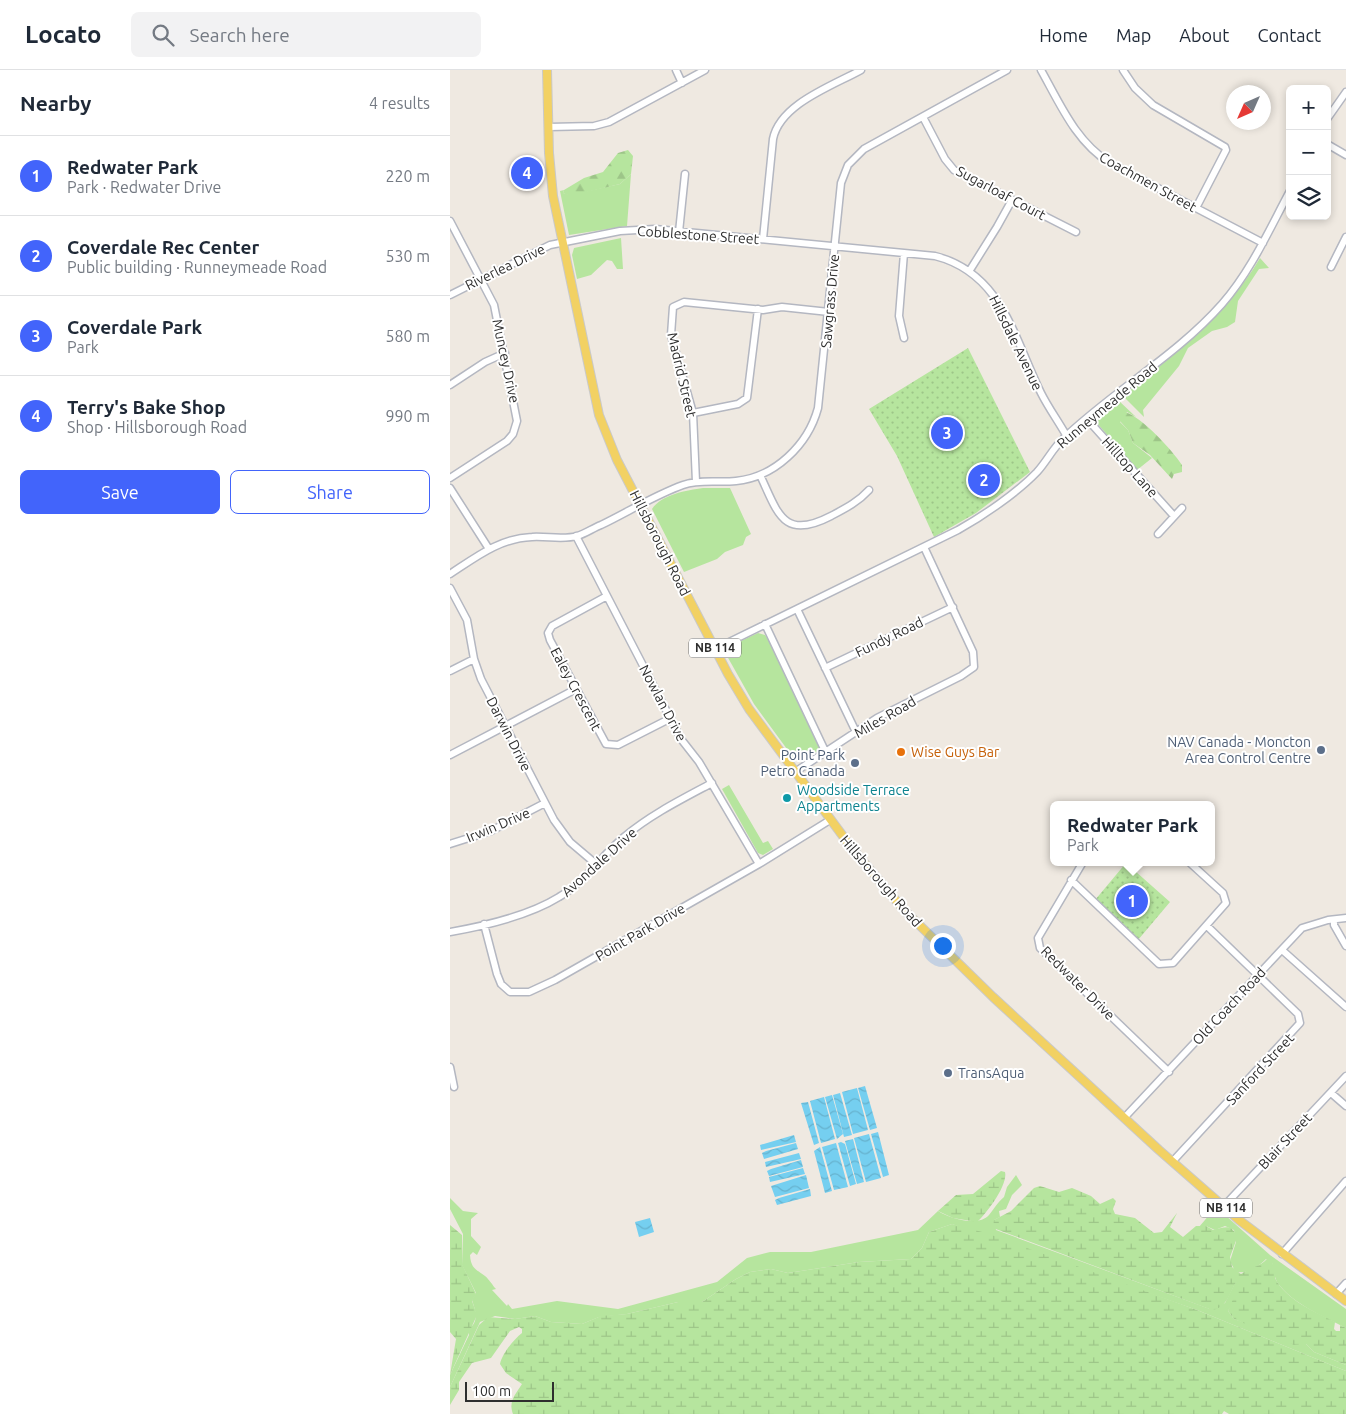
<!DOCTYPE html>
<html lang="en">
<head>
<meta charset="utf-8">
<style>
  body { margin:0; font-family:Ubuntu,sans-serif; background:#f2f2f3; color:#1f2937 }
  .controls { position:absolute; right:15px; top:15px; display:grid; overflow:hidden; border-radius:8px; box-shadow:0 2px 8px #0003 }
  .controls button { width:45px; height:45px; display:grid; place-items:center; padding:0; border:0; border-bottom:1px solid #e0e1e3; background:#fff; color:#1f2937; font:25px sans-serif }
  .compass { position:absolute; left:776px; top:15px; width:45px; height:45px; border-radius:50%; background:#fff; box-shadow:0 2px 8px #0003; rotate:225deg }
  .scale { position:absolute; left:15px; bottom:12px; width:89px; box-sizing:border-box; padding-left:5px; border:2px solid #2e2e2e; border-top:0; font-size:14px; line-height:18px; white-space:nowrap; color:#2e2e2e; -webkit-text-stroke:4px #fff; paint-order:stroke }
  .you { position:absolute; left:492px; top:875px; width:18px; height:18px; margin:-12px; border:4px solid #fff; border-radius:50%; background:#1a73e8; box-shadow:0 0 0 8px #1a73e833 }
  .badge { display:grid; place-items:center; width:32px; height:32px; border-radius:50%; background:#4264fb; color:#fff; font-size:16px; font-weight:700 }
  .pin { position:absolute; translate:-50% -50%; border:2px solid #fff; box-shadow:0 1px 5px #0006 }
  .popup { position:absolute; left:600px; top:731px; width:165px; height:65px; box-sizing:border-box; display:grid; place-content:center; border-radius:8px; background:#fff; filter:drop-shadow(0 1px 4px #0005); font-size:16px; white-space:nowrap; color:#747a83 }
  .popup b { font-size:19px; color:#1f2937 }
  .popup::after { content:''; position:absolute; left:50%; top:100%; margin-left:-10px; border:10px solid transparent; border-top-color:#fff }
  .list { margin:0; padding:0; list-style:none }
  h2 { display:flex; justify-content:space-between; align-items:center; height:65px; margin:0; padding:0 20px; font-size:21px }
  h2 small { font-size:16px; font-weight:400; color:#747a83 }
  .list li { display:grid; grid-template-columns:32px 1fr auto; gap:15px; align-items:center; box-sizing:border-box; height:80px; padding:0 20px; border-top:1px solid #e0e1e3 }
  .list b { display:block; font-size:19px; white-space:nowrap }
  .list p { margin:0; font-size:16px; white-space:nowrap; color:#747a83 }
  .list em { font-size:16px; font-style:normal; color:#747a83 }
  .actions { display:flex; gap:10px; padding:15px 20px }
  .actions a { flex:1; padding:11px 0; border:1px solid #4264fb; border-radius:8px; text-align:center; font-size:18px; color:#4264fb }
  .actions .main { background:#4264fb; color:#fff }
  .icon { flex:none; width:28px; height:28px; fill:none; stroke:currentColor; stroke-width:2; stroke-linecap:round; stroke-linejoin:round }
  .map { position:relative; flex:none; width:896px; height:1344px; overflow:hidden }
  header { display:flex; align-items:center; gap:30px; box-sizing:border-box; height:70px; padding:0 25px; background:#fff; border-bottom:1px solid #e0e1e3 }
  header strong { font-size:24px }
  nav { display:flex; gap:28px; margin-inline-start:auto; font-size:18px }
  .search { width:350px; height:45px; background:#f2f2f3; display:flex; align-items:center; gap:12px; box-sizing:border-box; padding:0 18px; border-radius:8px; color:#747a83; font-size:19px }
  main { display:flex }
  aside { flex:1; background:#fff }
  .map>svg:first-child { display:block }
</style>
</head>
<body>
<header>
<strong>Locato</strong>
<div class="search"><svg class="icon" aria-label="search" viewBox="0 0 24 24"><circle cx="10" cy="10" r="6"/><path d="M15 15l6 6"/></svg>Search here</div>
<nav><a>Home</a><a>Map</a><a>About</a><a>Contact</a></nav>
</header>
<main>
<aside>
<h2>Nearby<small>4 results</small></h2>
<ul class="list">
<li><span class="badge">1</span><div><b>Redwater Park</b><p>Park · Redwater Drive</p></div><em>220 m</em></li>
<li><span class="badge">2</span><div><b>Coverdale Rec Center</b><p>Public building · Runneymeade Road</p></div><em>530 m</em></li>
<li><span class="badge">3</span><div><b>Coverdale Park</b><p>Park</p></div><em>580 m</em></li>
<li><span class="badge">4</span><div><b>Terry's Bake Shop</b><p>Shop · Hillsborough Road</p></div><em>990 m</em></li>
</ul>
<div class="actions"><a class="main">Save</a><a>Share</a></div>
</aside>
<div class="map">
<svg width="896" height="1344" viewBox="0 0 896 1344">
  <defs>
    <pattern id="forest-firs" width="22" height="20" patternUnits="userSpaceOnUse" patternTransform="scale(1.25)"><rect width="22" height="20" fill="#b6e59e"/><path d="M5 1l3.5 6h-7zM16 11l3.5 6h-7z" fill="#9dc588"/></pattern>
    <pattern id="wetland-marsh" width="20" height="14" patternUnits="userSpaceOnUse" patternTransform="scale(1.25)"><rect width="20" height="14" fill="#b6e59e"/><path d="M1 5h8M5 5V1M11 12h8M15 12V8" fill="none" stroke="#9dc588"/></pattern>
    <pattern id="park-dots" width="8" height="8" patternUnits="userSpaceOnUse" patternTransform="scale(1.25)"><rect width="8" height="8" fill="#b6e59e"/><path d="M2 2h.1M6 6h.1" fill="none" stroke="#9dc588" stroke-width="1.8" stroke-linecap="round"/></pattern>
    <pattern id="water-waves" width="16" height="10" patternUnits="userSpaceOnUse" patternTransform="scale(1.25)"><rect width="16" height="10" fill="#75cff0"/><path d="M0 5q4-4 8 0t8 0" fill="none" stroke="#66b2ce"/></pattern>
  </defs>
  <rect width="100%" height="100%" fill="#efe9e1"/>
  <path fill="#b6e59e" d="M181 104 177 156 119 165 110 121 114 120 113 123 120 125 170 114Z
    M171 168 173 199H167L162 191 157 190 141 205 127 209 122 185 124 178Z
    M810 188 819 198 809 199 788 231 785 252 777 257 762 261 738 278 729 296 693 340 694 347 673 326C724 284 776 246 810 188Z
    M668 330 686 347 677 342 670 352 678 360 683 373 702 388 687 400 647 353 648 347Z
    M253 418H280L301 464 296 467 293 475 275 482 267 489 234 502 202 439C211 425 237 420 253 418Z
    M308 563 315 565 323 576 370 676 368 681 351 691 345 690 304 634 277 586 276 582 280 576Z
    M279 715 313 773 318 771 323 779 313 785 308 783 272 719Z
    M566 1105 572 1115 562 1125 556 1139 549 1141 550 1147 544 1150 546 1160 760 1239 775 1233 786 1211 791 1219 778 1241 784 1249 856 1274 864 1282 896 1295V1301L747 1240 502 1154 479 1162 472 1178 461 1189 409 1192 338 1203 321 1199 300 1202 286 1209 252 1232H228L177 1244 149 1247 132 1254 101 1252 85 1246 65 1249 45 1246 30 1252 0 1317V1305L19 1265C18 1258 23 1257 25 1251 27 1243 24 1237 22 1230L26 1223 12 1195 13 1164 0 1139V1128L13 1141 28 1143 21 1149V1166L31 1177 27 1185 23 1182 20 1185C21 1199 26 1199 35 1206 39 1209 43 1216 46 1219L42 1220 57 1236 58 1234 62 1239 107 1231 168 1239 267 1212 297 1188 320 1182H361L468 1160 488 1141C501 1149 529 1157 539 1145 544 1139 547 1133 554 1127L557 1117Z
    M766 1137 820 1185 896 1239V1258C875 1247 842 1234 827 1212 824 1206 824 1199 822 1193L816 1189C809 1196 795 1206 785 1201L780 1191 786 1172 784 1160 775 1156 765 1160 756 1156 749 1157Z"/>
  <path fill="url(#forest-firs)" d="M178 80 183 86 181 104 170 114 120 126 113 123 114 120 134 108 153 102 168 83Z
    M675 342C692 347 722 380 732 395V402L724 404 722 409 700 385 683 373 678 360 669 350V345Z"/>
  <path fill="url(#wetland-marsh)" d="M551 1101 555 1102C558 1115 537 1143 527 1152L503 1148 488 1141 506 1125 523 1124Z
    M590 1116 609 1122 622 1118 641 1126 650 1134 663 1128 666 1131 663 1139 665 1144 685 1148 704 1163 712 1162 727 1143 720 1157 733 1167 746 1156H756L763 1160C774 1157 783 1153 787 1168L780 1187 782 1197 791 1204C800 1198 809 1197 817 1189L821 1190 827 1204 825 1208C835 1229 865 1242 885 1252L884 1259 886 1261H890V1255L896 1258V1295L864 1282 856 1274 844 1275 784 1249 778 1241 786 1222 790 1219 786 1212C780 1222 777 1238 762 1240L543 1158 544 1150 561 1141 584 1118Z
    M502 1154 536 1163 747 1240 896 1301V1344H779L774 1341 772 1344H63C58 1331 66 1324 72 1314L56 1303 50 1294C52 1284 64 1269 72 1263V1259L69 1257 60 1261 41 1288 22 1293 9 1312V1320L0 1335V1317L29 1255 38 1247 65 1249 85 1246 101 1252 132 1254 151 1246 177 1244 228 1232H252L286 1209 300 1202 321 1199 338 1203 409 1192 461 1189 472 1178 479 1162Z
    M0 1155 12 1165V1194L26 1224 22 1231 27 1245 0 1305 6 1269 0 1262Z"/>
  <path fill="url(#park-dots)" d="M518 278 580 402 526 443 484 467 447 386 419 339Z
    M676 793 720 832 688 870 645 830Z"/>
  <path fill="url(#water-waves)" d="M415 1016 427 1058 420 1060 408 1018Z
    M407 1018 418 1060 403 1064 392 1022Z
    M390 1023 402 1065 394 1067 383 1025Z
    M382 1025 393 1064 387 1069 375 1027Z
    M374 1027 385 1069 371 1073 360 1031Z
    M358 1032 369 1073 364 1075 351 1033Z
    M428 1062 439 1105 433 1107 421 1064Z
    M419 1064 431 1108 416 1112 404 1068Z
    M344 1065 346 1072 311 1080 310 1075Z
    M403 1069 414 1112 407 1114 395 1071Z
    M391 1072 395 1074 406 1114 400 1116 388 1073Z
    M346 1073 348 1079 314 1089 312 1083 316 1081Z
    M386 1073 398 1117 384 1120 372 1077Z
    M370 1077 382 1121 375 1123 364 1081Z
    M349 1083 351 1089 316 1097 315 1092Z
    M351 1090 353 1097 319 1106 317 1101 321 1099Z
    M353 1098 355 1104 320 1112 319 1107Z
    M356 1105 359 1118 325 1127 321 1116Z
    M360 1119 361 1126 327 1135 325 1130 329 1128Z
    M200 1148 204 1162 189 1167 185 1152Z"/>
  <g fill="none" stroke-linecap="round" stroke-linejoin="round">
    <g stroke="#b4b7c1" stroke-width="9">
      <path id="minor" d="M226 0 232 13
        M591 0C610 34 626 72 660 93L813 173
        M673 0 685 18 703 35 775 77 776 80 746 138
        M473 47 495 89 504 100 626 162
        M877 49 896 22
        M99 57 144 56 159 52 255 0
        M877 74 896 85
        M0 151 44 235 67 351 63 364 57 371 0 408
        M229 162 235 104
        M313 169 323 69C330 34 382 16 411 0
        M454 183 449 246 454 268
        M881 197 896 167
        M520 200 547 157 562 130
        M0 225 100 175 170 161 205 159 485 186C552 203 564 268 591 323 598 337 608 351 616 365
        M0 315 35 292 55 283
        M243 343 288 334 297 328 308 239
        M637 349 724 446
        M310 405C328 443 333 471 381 446 396 438 408 432 419 420
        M246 412 243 343 221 265 223 237 234 232 313 240 332 237 379 242
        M0 418 39 479
        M708 464 732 438
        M126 466 231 669 249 692 309 794
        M0 504C26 487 50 468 82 467 96 466 114 470 127 466 135 464 143 458 151 455 178 442 205 425 233 415 250 409 268 413 286 411 325 407 358 375 368 338L391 113 398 95 414 79 557 0
        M0 518 17 550 24 589 31 609 104 750 120 772 146 794
        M157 526 102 556 98 563 100 570 156 674 168 675 221 648
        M347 539 406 662
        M315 554 376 683
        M265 579 508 460C533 446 567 423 587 402 597 391 603 378 613 369 663 321 726 286 772 234 801 201 819 160 840 121
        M375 598 503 537
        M0 601 24 589
        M0 685 126 619
        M345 702 427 648 511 606 524 597 523 582 474 477
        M0 774 41 761 95 733
        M633 792 588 868 590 878 719 1002
        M621 810 709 894 723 893 776 833 773 823 739 792
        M884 850V855L896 876
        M34 854 47 904 51 914 60 922H79L105 910 309 794 380 750
        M0 862C34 856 80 845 109 827 135 812 151 786 174 767 200 745 232 729 262 713
        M832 880 896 937
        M0 997 4 1017
        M881 1023 896 1036
        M675 1047 852 858 878 850 896 848
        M723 1091 850 953 848 944 757 856
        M774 1136 896 1006
        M832 1184 896 1111
        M886 1224 896 1213"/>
    </g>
    <g stroke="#c9c9c9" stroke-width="10">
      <path id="major" d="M97 0 99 83 103 126 149 345 167 390 278 604 299 639 401 777 454 840 543 927 709 1080 789 1150 896 1231"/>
    </g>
    <use href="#minor" stroke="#fff" stroke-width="6"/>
    <use href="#major" stroke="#f2d163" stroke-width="8"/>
  </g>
  <g fill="#5c6f8a" stroke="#fff" stroke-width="2">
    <circle cx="871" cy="680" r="5"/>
    <circle cx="405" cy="693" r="5"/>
    <circle cx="498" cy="1003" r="5"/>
  </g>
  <circle fill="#e8710a" stroke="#fff" stroke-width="2" cx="451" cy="682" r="5"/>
  <circle fill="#0f9aa8" stroke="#fff" stroke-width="2" cx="337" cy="728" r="5"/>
  <g text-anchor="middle" stroke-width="4" stroke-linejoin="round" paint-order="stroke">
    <g fill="#fff" stroke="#6d6d6d" stroke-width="1">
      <rect x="239" y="568.5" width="52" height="19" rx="4"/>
      <rect x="750" y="1128.5" width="52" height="19" rx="4"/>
    </g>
    <g font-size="12" font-weight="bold" fill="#2e2e2e">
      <text x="265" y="582">NB 114</text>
      <text x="776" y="1142">NB 114</text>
    </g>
    <g font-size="14" fill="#2e2e2e" stroke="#fff">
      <text transform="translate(698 112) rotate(29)" y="5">Coachmen Street</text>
      <text transform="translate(551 123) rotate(28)" y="5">Sugarloaf Court</text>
      <text transform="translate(248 165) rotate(4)" y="5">Cobblestone Street</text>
      <text transform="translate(55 197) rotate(-26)" y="5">Riverlea Drive</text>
      <text transform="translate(380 231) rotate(-85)" y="5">Sawgrass Drive</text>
      <text transform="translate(566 273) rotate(64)" y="5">Hillsdale Avenue</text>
      <text transform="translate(56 291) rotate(78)" y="5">Muncey Drive</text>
      <text transform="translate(232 305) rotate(77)" y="5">Madrid Street</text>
      <text transform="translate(657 335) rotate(-40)" y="5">Runneymeade Road</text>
      <text transform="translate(680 397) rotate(48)" y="5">Hilltop Lane</text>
      <text transform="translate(210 473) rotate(63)" y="5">Hillsborough Road</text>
      <text transform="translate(439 567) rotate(-26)" y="5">Fundy Road</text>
      <text transform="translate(126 619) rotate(62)" y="5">Ealey Crescent</text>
      <text transform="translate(213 633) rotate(62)" y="5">Nowlan Drive</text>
      <text transform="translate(435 647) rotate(-30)" y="5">Miles Road</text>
      <text transform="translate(59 664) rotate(63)" y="5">Darwin Drive</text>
      <text transform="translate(48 755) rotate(-23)" y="5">Irwin Drive</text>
      <text transform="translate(149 792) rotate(-42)" y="5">Avondale Drive</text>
      <text transform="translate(431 811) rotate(49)" y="5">Hillsborough Road</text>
      <text transform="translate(190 862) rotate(-30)" y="5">Point Park Drive</text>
      <text transform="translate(628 913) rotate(45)" y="5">Redwater Drive</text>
      <text transform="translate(779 936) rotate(-47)" y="5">Old Coach Road</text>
      <text transform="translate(810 999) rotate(-47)" y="5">Sanford Street</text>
      <text transform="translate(835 1071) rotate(-47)" y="5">Blair Street</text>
    </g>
    <g font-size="14" fill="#4e5e75" stroke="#fff" text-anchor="end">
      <text x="861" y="677">NAV Canada - Moncton<tspan x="861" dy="16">Area Control Centre</tspan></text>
      <text x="395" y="690">Point Park<tspan x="395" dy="16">Petro Canada</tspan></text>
      <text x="508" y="1008" text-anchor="start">TransAqua</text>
    </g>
    <g font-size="14" fill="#c56008" stroke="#fff" text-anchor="start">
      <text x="461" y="687">Wise Guys Bar</text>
    </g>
    <g font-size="14" fill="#0d838f" stroke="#fff" text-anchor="start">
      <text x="347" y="725">Woodside Terrace<tspan x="347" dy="16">Appartments</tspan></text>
    </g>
  </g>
</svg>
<div class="controls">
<button>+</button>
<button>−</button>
<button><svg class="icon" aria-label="layers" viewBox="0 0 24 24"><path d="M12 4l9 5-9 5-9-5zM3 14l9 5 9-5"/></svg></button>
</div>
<svg class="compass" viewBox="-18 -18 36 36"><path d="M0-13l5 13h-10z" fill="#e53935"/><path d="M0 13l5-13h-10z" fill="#747a83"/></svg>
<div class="scale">100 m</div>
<div class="you"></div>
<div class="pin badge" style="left:682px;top:831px">1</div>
<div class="popup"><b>Redwater Park</b>Park</div>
<div class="pin badge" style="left:534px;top:410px">2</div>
<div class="pin badge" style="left:497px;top:363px">3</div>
<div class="pin badge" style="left:77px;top:103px">4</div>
</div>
</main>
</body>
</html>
